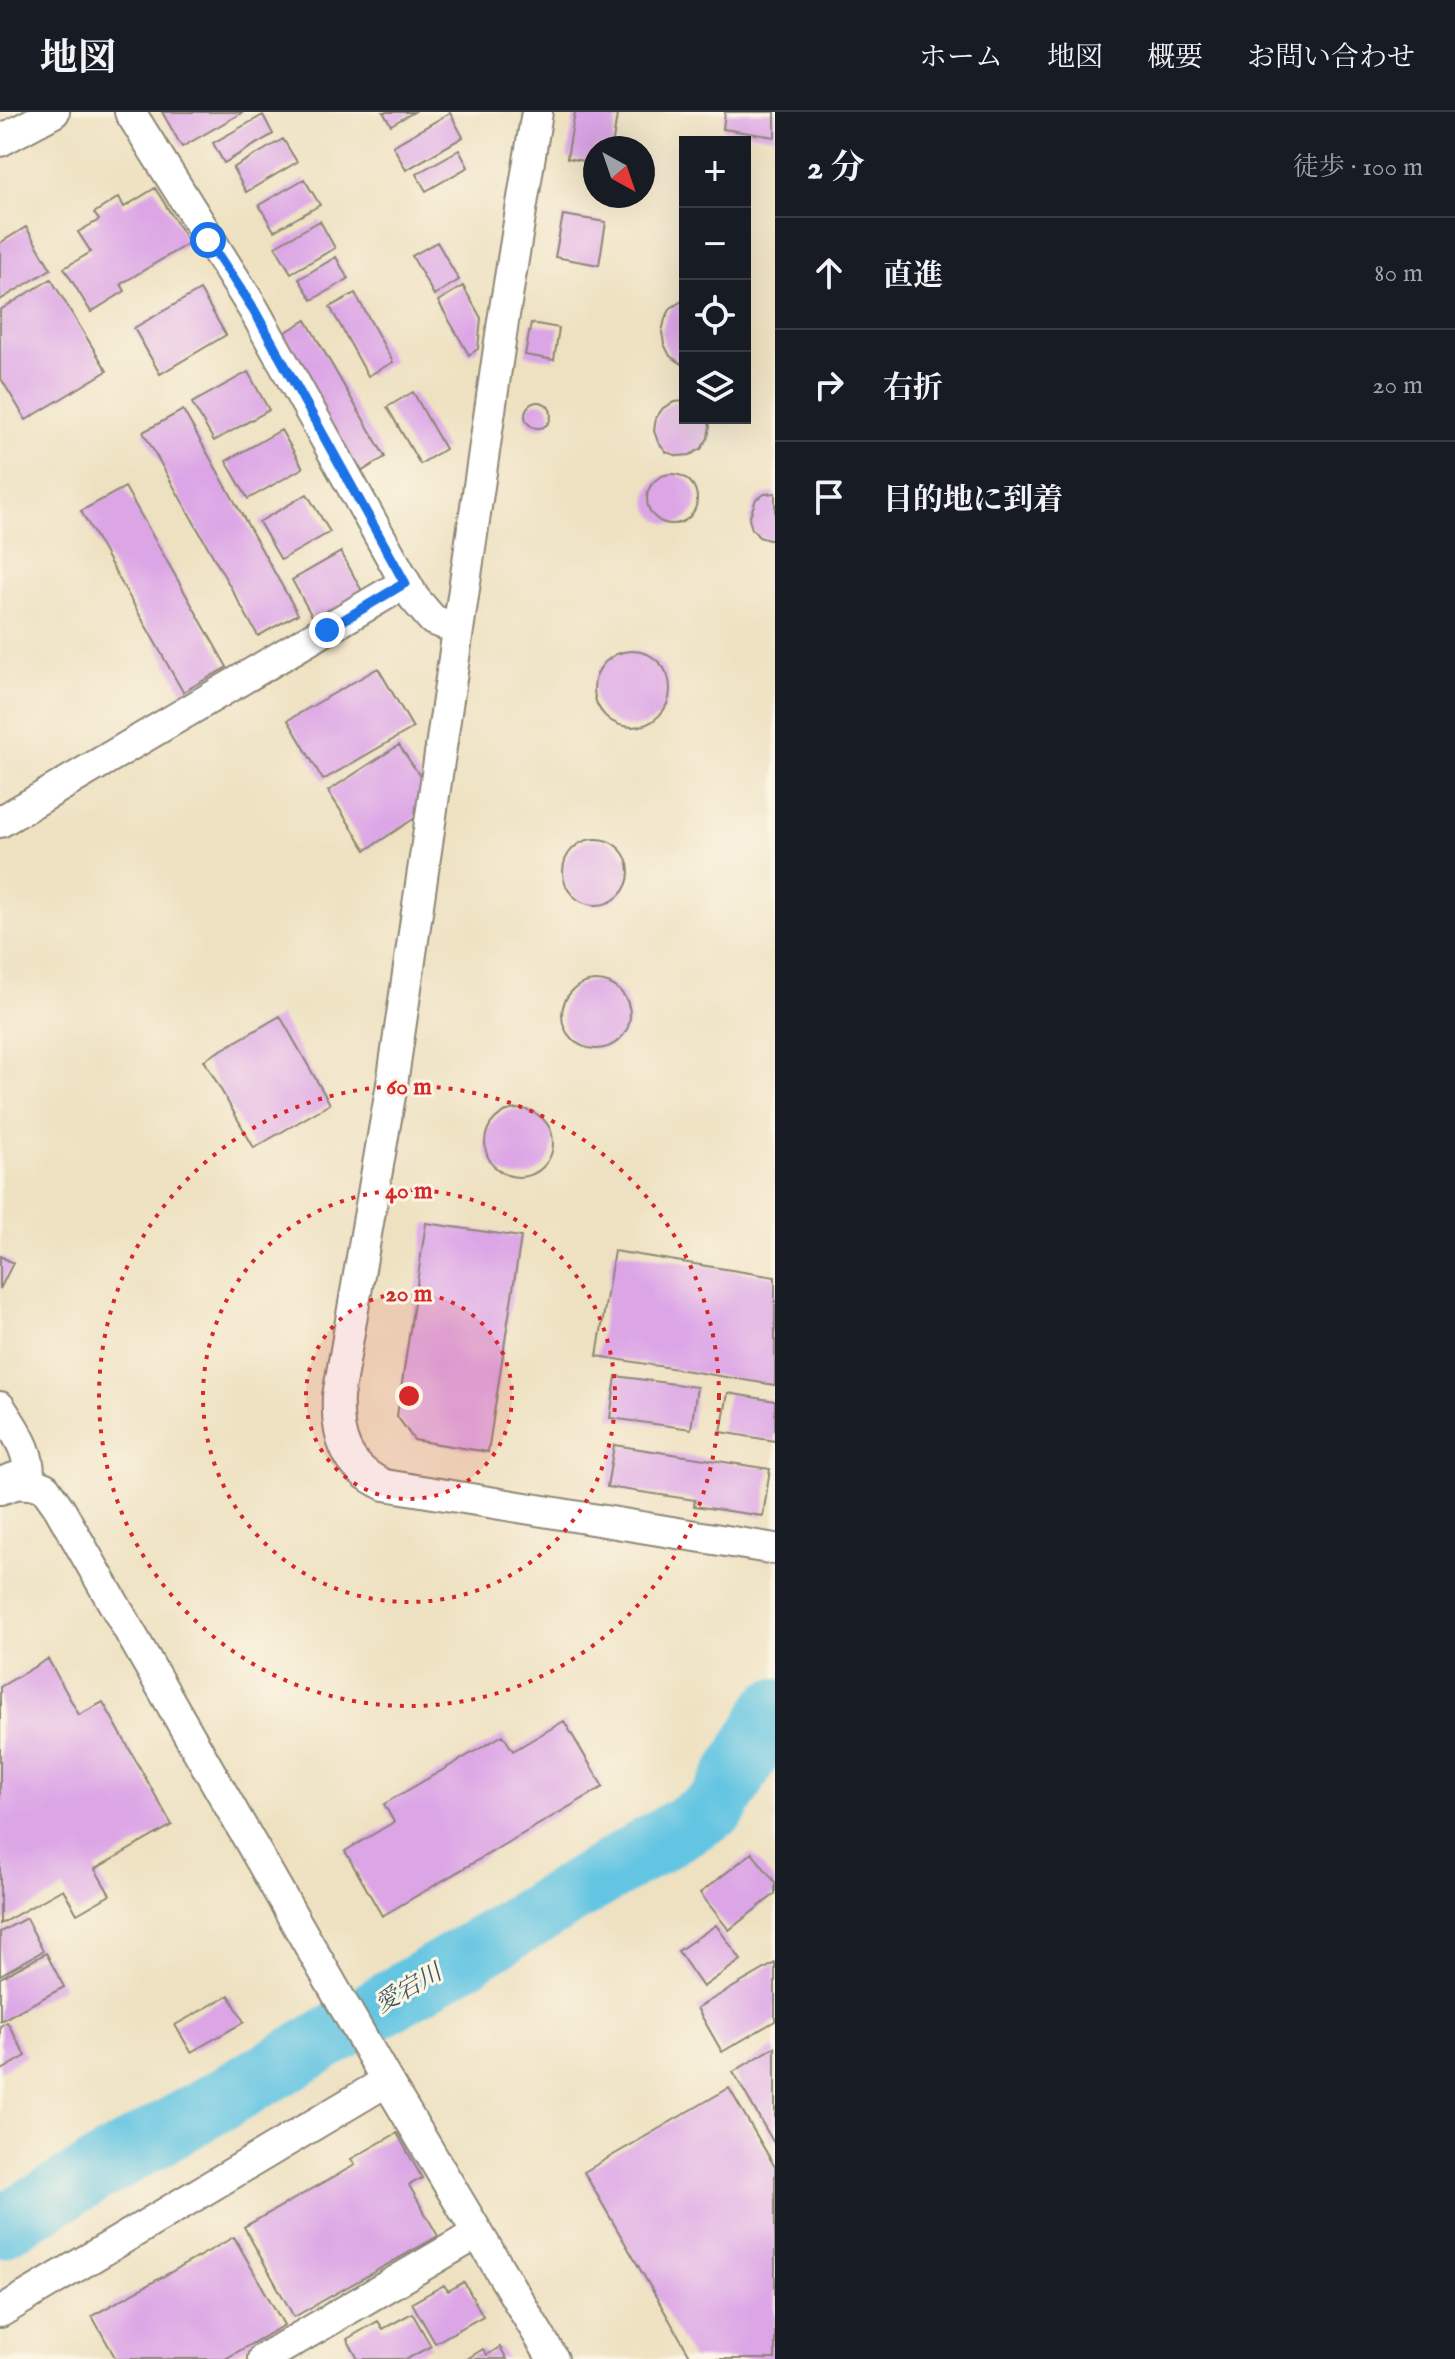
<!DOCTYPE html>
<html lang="ja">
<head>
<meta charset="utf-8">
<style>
  body { margin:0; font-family:"IM FELL English","Noto Serif JP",serif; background:#20242c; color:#f1f3f6 }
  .controls { position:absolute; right:24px; top:24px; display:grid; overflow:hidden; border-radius:0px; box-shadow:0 8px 32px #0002 }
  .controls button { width:72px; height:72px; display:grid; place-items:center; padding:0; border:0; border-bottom:2px solid #363941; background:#171b24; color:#f1f3f6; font:40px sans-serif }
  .compass { position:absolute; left:583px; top:24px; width:72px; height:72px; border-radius:50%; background:#171b24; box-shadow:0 8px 32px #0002; rotate:140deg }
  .stop { position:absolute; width:24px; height:24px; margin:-18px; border:6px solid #1a73e8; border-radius:50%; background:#fff }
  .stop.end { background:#1a73e8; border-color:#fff; box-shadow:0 2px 8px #0008 }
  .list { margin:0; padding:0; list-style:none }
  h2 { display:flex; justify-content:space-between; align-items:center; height:104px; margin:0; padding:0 32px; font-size:34px }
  h2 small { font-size:26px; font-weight:400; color:#9ea1a6 }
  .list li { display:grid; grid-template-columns:52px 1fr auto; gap:24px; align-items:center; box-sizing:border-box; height:112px; padding:0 32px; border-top:2px solid #363941 }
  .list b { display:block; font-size:30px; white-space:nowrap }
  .list em { font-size:26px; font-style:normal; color:#9ea1a6 }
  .icon { flex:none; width:44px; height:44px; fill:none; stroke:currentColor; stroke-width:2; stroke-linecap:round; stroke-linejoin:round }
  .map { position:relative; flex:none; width:775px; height:2247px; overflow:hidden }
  header { display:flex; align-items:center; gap:48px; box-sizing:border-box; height:112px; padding:0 40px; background:#171b24; border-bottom:2px solid #363941 }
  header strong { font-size:38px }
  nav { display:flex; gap:44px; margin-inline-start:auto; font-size:28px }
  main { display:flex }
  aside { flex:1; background:#171b24 }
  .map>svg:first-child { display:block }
</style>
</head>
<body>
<header>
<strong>地図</strong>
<nav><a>ホーム</a><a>地図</a><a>概要</a><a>お問い合わせ</a></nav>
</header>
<main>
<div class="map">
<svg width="775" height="2247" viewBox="0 0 775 2247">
  <rect width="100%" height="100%" fill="#fcf5e5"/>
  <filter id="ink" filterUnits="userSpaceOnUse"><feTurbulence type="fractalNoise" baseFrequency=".0125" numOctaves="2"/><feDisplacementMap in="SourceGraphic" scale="16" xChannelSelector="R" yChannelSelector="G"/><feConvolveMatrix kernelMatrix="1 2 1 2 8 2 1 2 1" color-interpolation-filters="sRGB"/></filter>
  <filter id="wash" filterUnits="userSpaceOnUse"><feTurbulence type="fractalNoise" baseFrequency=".006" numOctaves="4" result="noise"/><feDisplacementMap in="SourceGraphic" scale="32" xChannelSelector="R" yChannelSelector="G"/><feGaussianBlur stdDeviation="1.8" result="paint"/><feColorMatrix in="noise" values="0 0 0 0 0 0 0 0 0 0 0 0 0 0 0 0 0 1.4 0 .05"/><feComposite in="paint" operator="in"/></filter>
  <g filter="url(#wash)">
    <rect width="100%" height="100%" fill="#eee1c1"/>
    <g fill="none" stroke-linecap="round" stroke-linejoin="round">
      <path stroke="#63c5e2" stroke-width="62" d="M0 2115 314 1934 717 1695 775 1597"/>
    </g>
    <g id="blocks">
      <path fill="#dca5e6" d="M162 0H243L182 35Z
        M383 0H414L391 13Z
        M575 0 617 3 612 36H595V51L567 46Z
        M725 0H775V25L723 17Z
        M450 1 463 25 406 58 393 34Z
        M263 3 273 22 224 51 213 31Z
        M283 27 297 50 246 80 233 56Z
        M459 38 468 55 426 79 416 62Z
        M304 67 320 93 274 119 259 93Z
        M155 76 189 131 121 172 125 179 91 200 64 156 91 140 78 120 99 108 94 101 119 85 124 95Z
        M563 103 606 110 599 153 555 145Z
        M320 109 335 136 291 161 275 134Z
        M26 115 51 157 0 188V131Z
        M437 130 459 168 434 183 412 144Z
        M336 145 348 167 312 188 299 167Z
        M51 167 107 259 26 308 0 265V198Z
        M463 174 481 206 478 237 469 243 438 189Z
        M200 178 226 223 160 262 134 216Z
        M355 181 393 250 368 264 330 195Z
        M685 187V254L670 244 664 232 662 220 665 207 671 196Z
        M306 208 385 345 359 361 279 224Z
        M531 211 559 216 554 248 525 243Z
        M248 260 269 298 214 329 192 291Z
        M413 280 445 337 420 352 387 295Z
        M685 289V306H707L710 314 708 326 701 337 690 343 678 344 666 340 658 330 654 319 656 306 663 296 674 290Z
        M525 303a13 13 0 1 1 26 0a13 13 0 1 1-26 0Z
        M183 298 298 502 258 524 143 320Z
        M281 318 303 356 248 387 226 349Z
        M647 387a25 25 0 1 1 50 0a25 25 0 1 1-50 0Z
        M125 375 227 555 183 580 81 399Z
        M775 381V428H769L759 425 752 417 749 407 756 387 765 382Z
        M307 382 330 420 281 448 259 410Z
        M341 440 363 481 314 508 292 468Z
        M594 577a38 38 0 1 1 76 0a38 38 0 1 1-76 0Z
        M378 556 413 616 323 668 288 608Z
        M399 633 424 670 421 702 366 738 328 679Z
        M563 760a33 33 0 1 1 66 0a33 33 0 1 1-66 0Z
        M562 903a34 34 0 1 1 68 0a34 34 0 1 1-68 0Z
        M280 904 330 992 254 1036 204 948Z
        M485 1031a34 34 0 1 1 68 0a34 34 0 1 1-68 0Z
        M426 1111 521 1125 488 1340 414 1328 397 1304Z
        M614 1139 775 1165V1273L597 1244Z
        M0 1144 13 1151 0 1177Z
        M616 1264 697 1275 691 1317 610 1306Z
        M728 1281 775 1289V1329L721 1320Z
        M614 1333 770 1357 763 1404 694 1394 695 1388 607 1375Z
        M48 1547 79 1603 103 1590 172 1713 95 1757 110 1783 77 1802 63 1777 0 1812V1575Z
        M564 1609 603 1675 382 1804 345 1739 394 1710 384 1692 503 1623 513 1639Z
        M752 1741 775 1770V1782L729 1818 700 1781Z
        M26 1806 43 1839 0 1863V1820Z
        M716 1813 741 1848 703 1875 678 1839Z
        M46 1841 64 1875 0 1909V1866Z
        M775 1851V1909L722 1940 697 1896Z
        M229 1883 244 1910 191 1940 175 1913Z
        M7 1910 26 1944 0 1959V1914Z
        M775 1935V2033L733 1960Z
        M729 1976 775 2055V2247H692L584 2060Z
        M397 2021 422 2066 409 2073 438 2124 294 2205 244 2115 355 2053 351 2047Z
        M234 2125 284 2213 225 2247H116L92 2204Z
        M464 2170 483 2204 435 2231 412 2191 444 2173 448 2179Z
        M412 2201 431 2234 407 2247H358L347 2227 378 2209 383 2217Z
        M500 2235 507 2247H467L483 2237 487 2243Z"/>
    </g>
  </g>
  <g filter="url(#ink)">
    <use href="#blocks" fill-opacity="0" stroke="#8c8676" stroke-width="2"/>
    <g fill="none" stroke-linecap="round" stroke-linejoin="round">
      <g stroke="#8c8676" stroke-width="34">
        <path id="minor" d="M130 0 254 198 414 486 433 508 458 517
          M537 0 503 209 392 972 338 1284C336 1324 345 1356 385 1373L775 1437
          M0 29 54 0
          M0 710 405 471
          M0 1295C14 1318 33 1341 28 1369L45 1376 59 1396 387 1969 553 2247
          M0 2200 387 1969
          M263 2247 478 2121"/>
      </g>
      <g stroke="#8c8676" stroke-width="40">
        <path id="tertiary" d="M0 1374 18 1368 28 1369"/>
      </g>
      <use href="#minor" stroke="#fff" stroke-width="30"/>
      <use href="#tertiary" stroke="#fff" stroke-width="36"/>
    </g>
  </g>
  <g fill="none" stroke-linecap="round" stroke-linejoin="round" filter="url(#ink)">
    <path stroke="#1a73e8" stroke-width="10" d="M208 128 254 198 405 471 327 518"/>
  </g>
  <circle cx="409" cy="1284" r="103" fill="#d62828" fill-opacity=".12"/>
  <g fill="none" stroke="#d62828" stroke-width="4" stroke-dasharray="4 8">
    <circle cx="409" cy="1284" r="103"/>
    <circle cx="409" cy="1284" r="206"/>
    <circle cx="409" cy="1284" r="310"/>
  </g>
  <g text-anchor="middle" stroke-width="6" stroke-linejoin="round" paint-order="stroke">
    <g font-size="24" font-style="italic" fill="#3c5962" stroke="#fcf5e5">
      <text transform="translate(408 1876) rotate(-30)" y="8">愛宕川</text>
    </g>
  </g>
  <circle cx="409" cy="1284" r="12" fill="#d62828" stroke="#fcf5e5" stroke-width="4"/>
  <g font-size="24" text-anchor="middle" font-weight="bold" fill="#d62828" stroke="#fcf5e5" stroke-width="6" stroke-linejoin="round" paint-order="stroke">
    <text x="409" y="982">60 m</text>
    <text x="409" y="1086">40 m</text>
    <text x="409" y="1189">20 m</text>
  </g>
</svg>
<div class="controls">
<button>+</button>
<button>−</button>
<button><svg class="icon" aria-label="locate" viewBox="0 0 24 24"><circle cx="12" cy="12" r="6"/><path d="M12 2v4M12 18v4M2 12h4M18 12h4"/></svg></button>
<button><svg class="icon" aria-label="layers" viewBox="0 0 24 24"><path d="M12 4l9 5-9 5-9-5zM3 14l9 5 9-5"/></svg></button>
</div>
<svg class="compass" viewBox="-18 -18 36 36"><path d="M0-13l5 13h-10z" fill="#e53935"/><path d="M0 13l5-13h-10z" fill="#9ea1a6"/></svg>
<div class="stop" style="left:208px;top:128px"></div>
<div class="stop end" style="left:327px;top:518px"></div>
</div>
<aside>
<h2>2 分<small>徒歩 · 100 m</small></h2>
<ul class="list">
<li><svg class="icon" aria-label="ahead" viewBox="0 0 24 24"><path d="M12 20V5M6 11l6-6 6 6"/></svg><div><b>直進</b></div><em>80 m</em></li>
<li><svg class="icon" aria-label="right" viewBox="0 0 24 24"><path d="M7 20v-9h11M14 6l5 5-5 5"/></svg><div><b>右折</b></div><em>20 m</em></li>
<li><svg class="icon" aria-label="arrive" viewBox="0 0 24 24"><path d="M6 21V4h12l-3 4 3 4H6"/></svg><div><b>目的地に到着</b></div></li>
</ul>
</aside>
</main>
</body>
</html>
